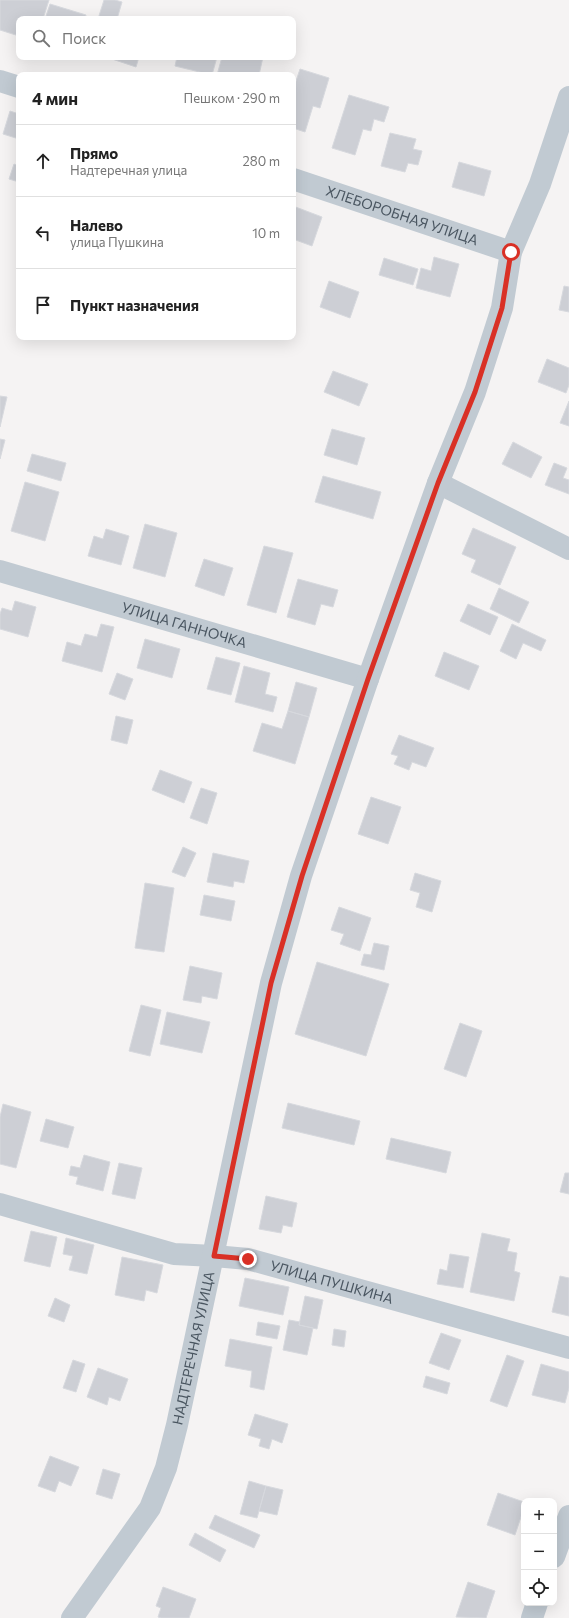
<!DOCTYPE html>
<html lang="ru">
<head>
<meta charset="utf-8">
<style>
  body { margin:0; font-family:Commissioner,sans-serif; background:#f2f2f2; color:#222 }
  .controls { position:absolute; right:12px; bottom:12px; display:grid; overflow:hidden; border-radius:8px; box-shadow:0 4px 16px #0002 }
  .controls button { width:36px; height:36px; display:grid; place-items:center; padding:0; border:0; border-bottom:1px solid #e0e0e0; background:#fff; color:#222; font:20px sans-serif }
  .stop { position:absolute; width:12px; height:12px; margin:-9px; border:3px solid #d93025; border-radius:50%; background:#fff }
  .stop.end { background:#d93025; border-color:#fff; box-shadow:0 1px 4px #0008 }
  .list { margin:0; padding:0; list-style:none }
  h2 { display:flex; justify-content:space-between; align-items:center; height:52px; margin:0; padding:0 16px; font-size:17px }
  h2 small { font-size:13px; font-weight:400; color:#767676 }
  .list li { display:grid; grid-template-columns:26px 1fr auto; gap:12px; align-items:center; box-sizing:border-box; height:72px; padding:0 16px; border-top:1px solid #e0e0e0 }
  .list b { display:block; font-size:15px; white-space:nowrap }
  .list p { margin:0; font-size:13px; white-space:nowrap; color:#767676 }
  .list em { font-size:13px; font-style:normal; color:#767676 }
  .icon { flex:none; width:22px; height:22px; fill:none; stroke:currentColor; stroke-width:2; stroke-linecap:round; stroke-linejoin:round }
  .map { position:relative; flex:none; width:569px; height:1618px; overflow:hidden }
  .search { position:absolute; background:#fff; box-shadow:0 4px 16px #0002; left:16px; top:16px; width:280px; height:44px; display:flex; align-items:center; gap:10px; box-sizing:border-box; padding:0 14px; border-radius:8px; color:#767676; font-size:15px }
  .panel { position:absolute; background:#fff; box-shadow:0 4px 16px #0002; left:16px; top:72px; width:280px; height:268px; border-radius:8px }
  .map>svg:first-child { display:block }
</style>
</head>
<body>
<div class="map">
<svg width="569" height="1618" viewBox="0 0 569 1618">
  <rect width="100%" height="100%" fill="#f5f3f3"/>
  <path fill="#cdcfd5" stroke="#d7d9de" d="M0 0H49L43 19H19V36L0 30Z
    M104 0H115L122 2 117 19H98Z
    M50 4 86 15 85 19H45Z
    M109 57H139L136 67 109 58Z
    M177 57H217L212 75 175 66Z
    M222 57H263L259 75H217Z
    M300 69 329 78 320 108 313 106 305 132 293 128V90Z
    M349 95 389 107 384 122 374 119 371 131 363 129 355 155 332 148Z
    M10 111 19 114V139L3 134Z
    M390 133 416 139 413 149 422 151 418 165 408 163 405 172 381 166Z
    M459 162 491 171 484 196 452 187Z
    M14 164 19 166V182L9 179Z
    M293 206 322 217 312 246 293 239Z
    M434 257 459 264 450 297 416 288 421 268 431 271Z
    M384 258 418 269 413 285 379 275Z
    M329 281 359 292 350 318 320 307Z
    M564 286 569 287V312L559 310Z
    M547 359 569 368V385L566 393 538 382Z
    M333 371 368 384 359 406 324 392Z
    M0 396 7 397 0 427Z
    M569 401V426L560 423Z
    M332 429 365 438 357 465 324 455Z
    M0 439 5 440 0 459Z
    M513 442 542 457 531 478 502 464Z
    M32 454 66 463 61 481 27 471Z
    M554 463 567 468 563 478 569 480V494L545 485Z
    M323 476 381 492 373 519 315 502Z
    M25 482 59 492 45 541 11 531Z
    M145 524 177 533 165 577 133 568Z
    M473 528 516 547 500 585 471 572 476 560 462 554Z
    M106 529 129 536 121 565 88 556 94 536 103 539Z
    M264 546 293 553 276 613 247 605Z
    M204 559 233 568 224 596 195 586Z
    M298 579 338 590 333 607 321 604 315 625 287 617Z
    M499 588 529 602 519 623 490 609Z
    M15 601 36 607 28 637 0 629V614L2 608 12 611Z
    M468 604 498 617 490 635 460 621Z
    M101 624 114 627 102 672 62 661 67 642 81 646 85 634 97 637Z
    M512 624 546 640 541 651 523 643 516 659 500 651Z
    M145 639 180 649 172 678 137 668Z
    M444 652 479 666 469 690 435 676Z
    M216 657 240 663 231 695 207 689Z
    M244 666 270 673 265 694 277 697 273 712 235 702Z
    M117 673 133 679 125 700 109 694Z
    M296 682 317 688 309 717 288 711Z
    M288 711 309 717 295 764 253 751 262 723 282 729Z
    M116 716 133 720 127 744 111 740Z
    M399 735 434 748 426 767 412 762 409 770 394 764 398 756 391 754Z
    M160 770 192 782 184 803 152 790Z
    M201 788 217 793 207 824 190 818Z
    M371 797 401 807 388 844 358 834Z
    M183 847 196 853 185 877 172 872Z
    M213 853 249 861 244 883 234 881 233 887 207 882Z
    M415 873 441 881 432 912 416 907 420 893 410 890Z
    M145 883 174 888 164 952 135 948Z
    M204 895 235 901 231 921 200 915Z
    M339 907 371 918 360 951 340 944 344 934 331 930Z
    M374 943 389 946 384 970 361 965 364 954 371 955Z
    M317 962 389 984 366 1056 295 1034Z
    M190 966 222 973 217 999 202 996 201 1003 183 1000Z
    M141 1005 161 1010 150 1056 129 1051Z
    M167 1012 210 1022 202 1053 160 1044Z
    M460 1023 482 1031 466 1077 444 1069Z
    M288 1103 360 1121 354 1145 282 1128Z
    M3 1104 31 1112 16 1168 0 1164V1117Z
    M46 1119 74 1127 68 1148 40 1141Z
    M391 1138 451 1152 446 1173 386 1159Z
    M84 1155 110 1162 103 1191 76 1184 78 1177 69 1175 71 1166 80 1168Z
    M119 1163 142 1168 135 1199 112 1194Z
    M565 1173H569V1194L560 1192Z
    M266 1196 297 1203 292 1227 283 1225 281 1233 259 1229Z
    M31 1231 57 1237 50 1267 24 1261Z
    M482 1233 510 1239 507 1251 517 1253 514 1271 520 1273 514 1301 470 1292Z
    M66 1238 94 1245 87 1274 69 1270 73 1256 63 1254Z
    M450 1254 469 1257 463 1288 437 1284 440 1269 447 1271Z
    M122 1257 163 1265 157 1293 146 1290 144 1301 115 1295Z
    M560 1276 569 1278V1316L552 1312Z
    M245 1278 289 1287 283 1315 239 1306Z
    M305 1296 323 1300 317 1329 299 1325Z
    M55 1298 70 1305 64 1322 48 1316Z
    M289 1320 300 1322 299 1325 313 1328 307 1355 283 1350Z
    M258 1322 280 1326 277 1339 256 1335Z
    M334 1329 346 1331 344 1347 332 1345Z
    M441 1333 461 1340 449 1370 429 1363Z
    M230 1339 272 1347 264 1390 250 1387 252 1371 225 1366Z
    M507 1355 524 1361 507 1407 490 1401Z
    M73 1360 85 1364 76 1392 63 1388Z
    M541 1364 569 1372V1388L565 1403 532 1395Z
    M98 1368 128 1379 120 1401 109 1397 107 1405 87 1397Z
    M426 1376 450 1383 447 1394 423 1387Z
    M255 1414 288 1424 282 1443 272 1439 269 1449 259 1446 261 1439 248 1435Z
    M50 1456 79 1467 71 1486 59 1481 55 1492 38 1486Z
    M103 1469 120 1474 112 1499 96 1494Z
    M249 1481 266 1486 257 1518 240 1514Z
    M266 1486 283 1490 277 1515 259 1511Z
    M498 1493 524 1502V1508L515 1535 487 1525Z
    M215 1515 260 1535 254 1548 209 1528Z
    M195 1533 226 1550 220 1562 189 1545Z
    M468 1582 495 1591 486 1618 456 1617Z
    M163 1587 196 1599 189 1618H161L158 1617 161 1608 156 1606Z"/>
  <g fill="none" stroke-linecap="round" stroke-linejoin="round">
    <g stroke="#c1cad2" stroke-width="22">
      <path d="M0 81 19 87"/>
      <path id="s1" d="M293 179 511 252"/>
      <path d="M438 483 569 549"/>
      <path id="s2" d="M0 571 368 679"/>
      <path id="s3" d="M0 1204 174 1254 214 1256 248 1259 569 1348"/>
      <path d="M554 1557 569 1516"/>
      <path id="s4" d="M72 1618 150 1508 166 1468 177 1425 271 983 301 876 368 679 438 483 475 392 502 308 511 252 540 184 569 97"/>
      <path d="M532 1618 537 1603"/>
    </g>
  </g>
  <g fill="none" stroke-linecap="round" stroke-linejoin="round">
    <path stroke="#d93025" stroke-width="5" d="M248 1259 214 1256 271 983 302 876 368 679 438 483 475 392 502 308 511 252"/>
  </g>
  <g text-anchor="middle" stroke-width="3" stroke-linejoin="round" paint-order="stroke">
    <g font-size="14" fill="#4a5661" stroke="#fff">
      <text dy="5" stroke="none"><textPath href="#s1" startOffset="115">ХЛЕБОРОБНАЯ УЛИЦА</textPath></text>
      <text dy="5" stroke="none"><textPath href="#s2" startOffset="192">УЛИЦА ГАННОЧКА</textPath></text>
      <text dy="5" stroke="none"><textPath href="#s3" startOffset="342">УЛИЦА ПУШКИНА</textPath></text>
      <text dy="5" stroke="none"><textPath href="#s4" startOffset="301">НАДТЕРЕЧНАЯ УЛИЦА</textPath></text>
    </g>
  </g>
</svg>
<div class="controls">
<button>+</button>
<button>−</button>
<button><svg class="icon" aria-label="locate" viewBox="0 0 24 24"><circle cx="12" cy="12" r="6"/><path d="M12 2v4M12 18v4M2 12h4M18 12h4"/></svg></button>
</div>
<div class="stop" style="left:511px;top:252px"></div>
<div class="stop end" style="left:248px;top:1259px"></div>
<div class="search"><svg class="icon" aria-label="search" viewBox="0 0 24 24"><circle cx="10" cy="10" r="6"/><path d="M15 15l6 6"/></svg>Поиск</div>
<section class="panel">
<h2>4 мин<small>Пешком · 290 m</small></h2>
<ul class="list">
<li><svg class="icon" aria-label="ahead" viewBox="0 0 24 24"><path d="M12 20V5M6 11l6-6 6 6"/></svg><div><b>Прямо</b><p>Надтеречная улица</p></div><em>280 m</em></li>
<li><svg class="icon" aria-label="left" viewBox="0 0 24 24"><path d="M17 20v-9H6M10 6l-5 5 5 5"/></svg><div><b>Налево</b><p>улица Пушкина</p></div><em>10 m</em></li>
<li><svg class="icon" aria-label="arrive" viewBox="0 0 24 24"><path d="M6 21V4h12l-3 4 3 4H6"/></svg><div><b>Пункт назначения</b></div></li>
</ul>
</section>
</div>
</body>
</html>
